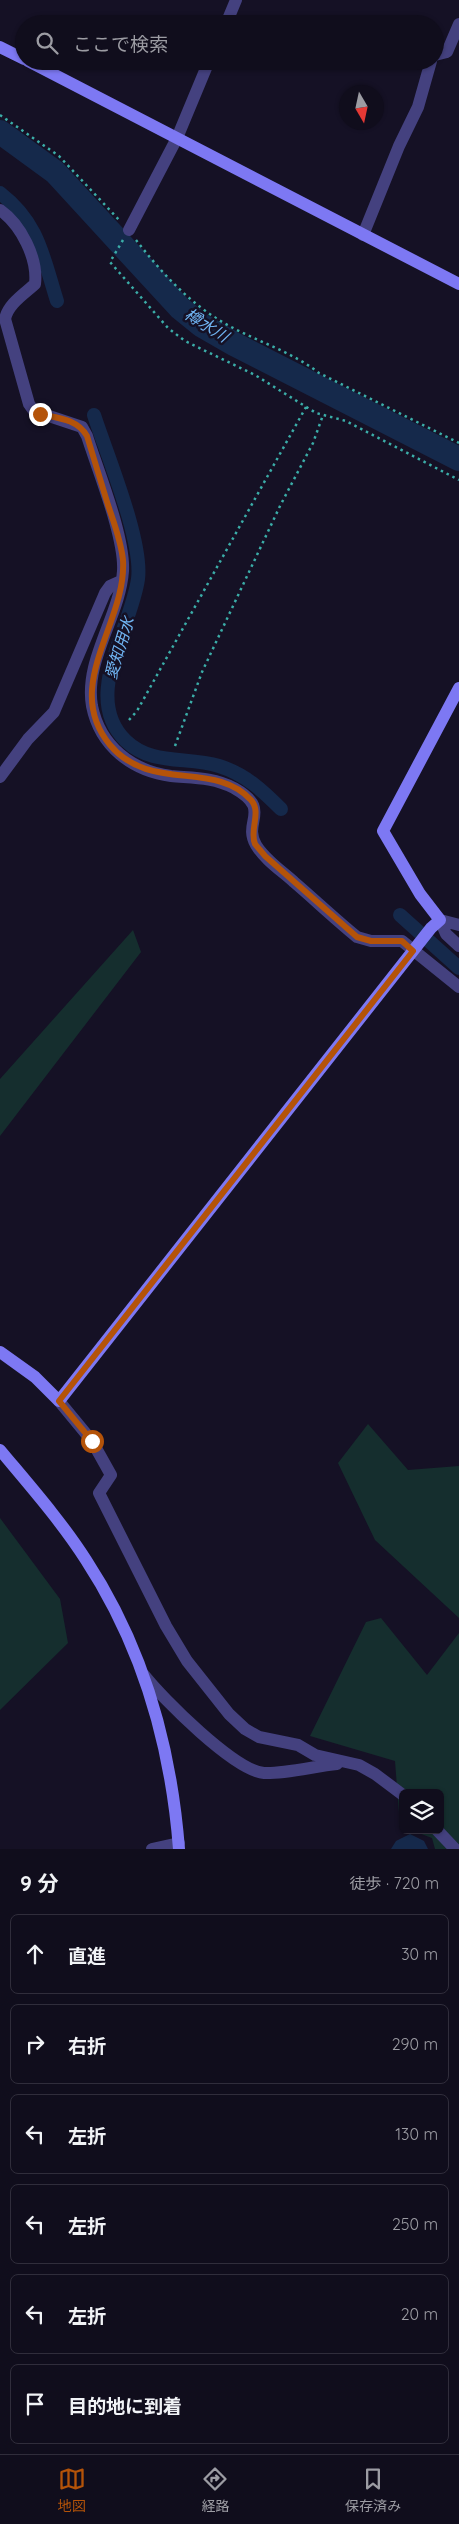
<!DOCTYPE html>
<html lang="ja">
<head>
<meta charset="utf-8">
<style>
  body { margin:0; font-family:Quicksand,"Noto Sans JP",sans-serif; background:#1e1b29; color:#f1f3f6 }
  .controls { position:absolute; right:15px; bottom:15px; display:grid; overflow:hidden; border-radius:8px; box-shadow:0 1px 4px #0004 }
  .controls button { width:45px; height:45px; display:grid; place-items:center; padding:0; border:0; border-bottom:1px solid #302d3b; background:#100d1c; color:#f1f3f6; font:25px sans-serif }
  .compass { position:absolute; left:339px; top:85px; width:45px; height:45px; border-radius:50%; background:#100d1c; box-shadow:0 1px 4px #0004; rotate:171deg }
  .stop { position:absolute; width:15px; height:15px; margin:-11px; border:4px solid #b45309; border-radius:50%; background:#fff }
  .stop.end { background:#b45309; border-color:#fff; box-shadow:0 1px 5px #0008 }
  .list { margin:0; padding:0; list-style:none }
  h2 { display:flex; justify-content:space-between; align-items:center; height:65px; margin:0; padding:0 20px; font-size:21px }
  h2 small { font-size:16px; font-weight:400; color:#9c9ca3 }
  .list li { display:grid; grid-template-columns:32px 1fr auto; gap:15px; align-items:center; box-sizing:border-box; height:80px; margin:0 10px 10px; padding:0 10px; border:1px solid #302d3b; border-radius:8px }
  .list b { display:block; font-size:19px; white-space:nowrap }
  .list em { font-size:16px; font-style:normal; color:#9c9ca3 }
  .icon { flex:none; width:28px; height:28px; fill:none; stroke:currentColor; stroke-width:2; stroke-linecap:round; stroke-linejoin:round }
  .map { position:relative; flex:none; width:459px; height:1849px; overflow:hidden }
  .search { position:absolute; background:#100d1c; box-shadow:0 1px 4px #0004; left:15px; right:15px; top:15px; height:55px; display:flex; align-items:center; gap:12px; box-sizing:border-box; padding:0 18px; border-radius:28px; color:#9c9ca3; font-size:19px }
  .sheet { height:605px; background:#100d1c }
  nav { display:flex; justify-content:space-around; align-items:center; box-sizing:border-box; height:70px; border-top:1px solid #302d3b; background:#100d1c; font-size:14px; color:#9c9ca3 }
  nav a { display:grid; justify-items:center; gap:2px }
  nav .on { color:#b45309 }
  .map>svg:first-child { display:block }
</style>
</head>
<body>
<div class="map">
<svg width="459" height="1849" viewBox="0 0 459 1849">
  <rect width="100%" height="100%" fill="#151125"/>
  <path fill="#152e2e" d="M133 930 141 952 0 1136V1079Z
    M368 1424 408 1470 459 1466V1618L375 1540 338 1463Z
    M0 1518 60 1599 68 1643 0 1710Z
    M381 1618 427 1675 459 1633V1849H435L432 1838 411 1830H440V1793H403V1827L400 1826 395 1761 310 1736 366 1622Z"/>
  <path fill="#15294b" d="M410 1834 424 1841 428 1849H391L396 1841Z"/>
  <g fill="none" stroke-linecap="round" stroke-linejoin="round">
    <path stroke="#15294b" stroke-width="14" d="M0 193C39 223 43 257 57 301
      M94 415C107 455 143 541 138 579 131 629 81 698 126 741 152 766 187 756 219 766 245 774 262 790 281 809
      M400 915 459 968"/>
    <path stroke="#15294b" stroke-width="24" d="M0 132 55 172 180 308 201 325 234 344 459 459"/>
    <path stroke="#3bada8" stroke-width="2.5" stroke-dasharray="2.5 4" stroke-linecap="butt" d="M0 115 59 156 120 221
      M123 240 110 262 168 328 185 341 255 375 316 413 346 421 459 480
      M136 240C161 272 189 303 224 323 255 341 291 351 319 373L459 443
      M129 720 137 711 306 407
      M175 746 202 672 280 506 313 443 323 415"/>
    <path stroke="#44417f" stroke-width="12" d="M226 24 236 0
      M435 55 447 52 459 24
      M0 210C21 225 38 258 35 284 24 294 8 304 5 319L29 404 34 411 82 427 87 436C98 471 125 537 123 571 120 616 84 660 92 706 100 746 132 771 171 776 193 778 213 777 234 788 273 810 242 821 256 845 265 860 282 871 294 882 315 900 335 919 357 937L371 941H402L459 987
      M129 230 177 138 209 61
      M363 235 399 146 418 107 431 61
      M0 777 28 739 54 712 105 593 110 586 121 581
      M440 920 446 934 459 946
      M440 920 459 925
      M59 1401 92 1441 111 1475 99 1493 166 1626 187 1661 229 1714 245 1729 259 1737 298 1745 315 1755 359 1765 375 1774 403 1795
      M144 1675C163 1699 235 1771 264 1773 284 1774 316 1766 337 1764
      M437 1830 455 1849
      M152 1849 179 1843"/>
    <path stroke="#7d78f3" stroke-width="12" d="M0 47 24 59
      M28 61 459 284
      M0 1352 35 1377 59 1401 431 928 440 920 420 894 383 831 459 688
      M0 1450C30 1486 61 1521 86 1560 143 1647 171 1746 179 1849"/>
  </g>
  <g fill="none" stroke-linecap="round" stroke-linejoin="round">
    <path stroke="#b45309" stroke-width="6" d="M40 414C58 418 77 419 87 436 94 459 101 482 108 505 114 523 121 541 123 560 127 623 61 686 110 745 150 793 215 760 251 800 262 812 249 830 255 844 258 848 262 852 265 856L357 937 371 941H402L413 951 59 1401 92 1441"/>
  </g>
  <g text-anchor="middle" stroke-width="5" stroke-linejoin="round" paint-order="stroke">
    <g font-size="16" font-style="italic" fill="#70b4f2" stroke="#151125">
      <text transform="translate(207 325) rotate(32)" y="6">樽水川</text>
      <text transform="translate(119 648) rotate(-73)" y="6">愛知用水</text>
    </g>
  </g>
</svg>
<div class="controls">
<button><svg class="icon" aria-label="layers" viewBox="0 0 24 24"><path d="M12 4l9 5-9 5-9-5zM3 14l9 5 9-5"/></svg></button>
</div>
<svg class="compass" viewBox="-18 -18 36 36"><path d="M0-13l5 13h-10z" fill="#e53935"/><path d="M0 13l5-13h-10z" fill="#9c9ca3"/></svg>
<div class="stop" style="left:92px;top:1441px"></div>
<div class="stop end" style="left:40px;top:414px"></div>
<div class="search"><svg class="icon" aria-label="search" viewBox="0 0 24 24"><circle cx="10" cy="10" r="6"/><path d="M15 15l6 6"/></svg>ここで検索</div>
</div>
<section class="sheet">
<h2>9 分<small>徒歩 · 720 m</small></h2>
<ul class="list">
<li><svg class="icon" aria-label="ahead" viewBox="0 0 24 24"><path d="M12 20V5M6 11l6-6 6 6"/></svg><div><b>直進</b></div><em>30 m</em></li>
<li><svg class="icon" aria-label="right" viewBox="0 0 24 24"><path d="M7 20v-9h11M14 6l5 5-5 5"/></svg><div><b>右折</b></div><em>290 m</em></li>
<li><svg class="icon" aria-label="left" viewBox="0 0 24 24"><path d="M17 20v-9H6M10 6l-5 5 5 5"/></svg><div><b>左折</b></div><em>130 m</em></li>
<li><svg class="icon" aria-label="left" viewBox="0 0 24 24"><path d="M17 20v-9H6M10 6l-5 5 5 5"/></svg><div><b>左折</b></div><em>250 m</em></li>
<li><svg class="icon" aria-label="left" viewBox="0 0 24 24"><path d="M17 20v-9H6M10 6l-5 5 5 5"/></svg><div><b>左折</b></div><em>20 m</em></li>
<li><svg class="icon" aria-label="arrive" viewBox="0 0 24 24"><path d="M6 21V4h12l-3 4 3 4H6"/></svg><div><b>目的地に到着</b></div></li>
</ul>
</section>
<nav>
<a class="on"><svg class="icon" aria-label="map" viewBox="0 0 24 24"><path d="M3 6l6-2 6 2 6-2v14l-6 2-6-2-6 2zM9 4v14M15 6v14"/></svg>地図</a>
<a><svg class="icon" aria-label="directions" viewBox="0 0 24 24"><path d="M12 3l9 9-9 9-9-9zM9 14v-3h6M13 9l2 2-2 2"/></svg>経路</a>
<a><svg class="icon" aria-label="saved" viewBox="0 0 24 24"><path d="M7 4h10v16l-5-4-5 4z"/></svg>保存済み</a>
</nav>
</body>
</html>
